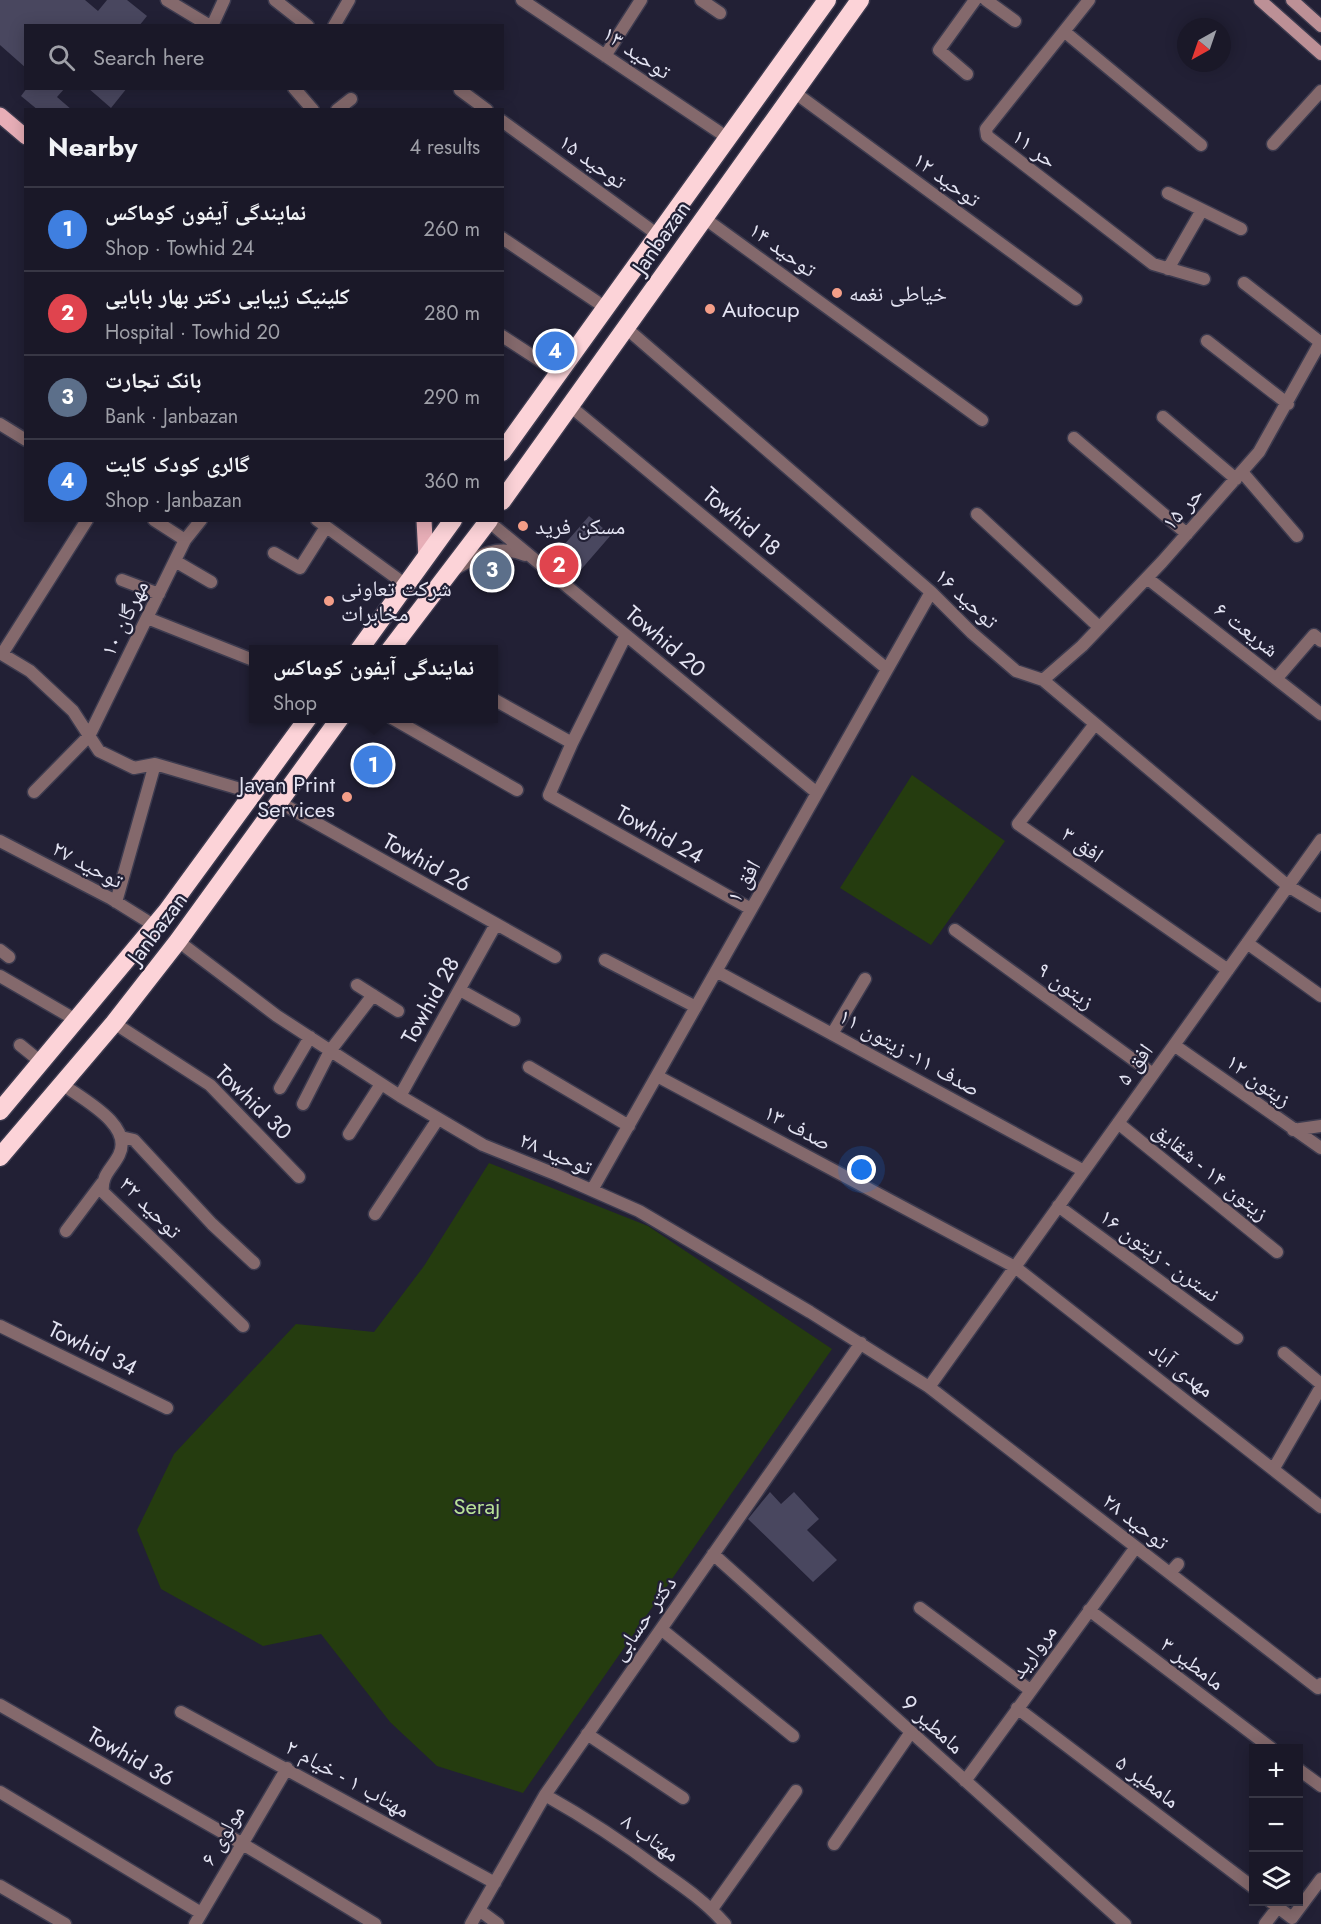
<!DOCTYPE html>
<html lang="en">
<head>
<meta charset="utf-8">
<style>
  body { margin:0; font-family:Jost,"Noto Naskh Arabic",sans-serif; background:#232130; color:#f1f3f6 }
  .controls { position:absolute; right:18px; bottom:18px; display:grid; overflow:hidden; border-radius:0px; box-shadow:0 3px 15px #0003 }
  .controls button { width:54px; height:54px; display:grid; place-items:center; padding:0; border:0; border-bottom:2px solid #383745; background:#1a1828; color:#f1f3f6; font:30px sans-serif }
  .compass { position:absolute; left:1177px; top:18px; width:54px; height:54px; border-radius:50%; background:#1a1828; box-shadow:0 3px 15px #0003; rotate:220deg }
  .you { position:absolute; left:862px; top:1170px; width:21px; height:21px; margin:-15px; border:4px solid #fff; border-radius:50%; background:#1a73e8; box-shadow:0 0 0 9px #1a73e833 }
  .badge { display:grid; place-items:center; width:39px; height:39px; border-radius:50%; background:#0b8043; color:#fff; font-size:20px; font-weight:700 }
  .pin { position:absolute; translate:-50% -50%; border:3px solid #fff; box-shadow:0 2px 6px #0006 }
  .popup { position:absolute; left:249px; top:645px; width:249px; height:78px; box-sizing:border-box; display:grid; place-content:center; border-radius:0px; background:#1a1828; filter:drop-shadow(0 2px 4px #0005); font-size:20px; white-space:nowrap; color:#9fa0a8 }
  .popup b { font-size:22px; color:#f1f3f6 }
  .popup::after { content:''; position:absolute; left:50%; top:100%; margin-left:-12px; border:12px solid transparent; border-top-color:#1a1828 }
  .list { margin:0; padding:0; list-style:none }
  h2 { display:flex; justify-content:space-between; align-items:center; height:78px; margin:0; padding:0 24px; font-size:26px }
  h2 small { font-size:20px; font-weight:400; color:#9fa0a8 }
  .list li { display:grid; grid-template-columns:39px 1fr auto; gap:18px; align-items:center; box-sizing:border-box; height:84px; padding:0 24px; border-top:2px solid #383745 }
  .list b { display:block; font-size:22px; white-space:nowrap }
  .list p { margin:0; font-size:20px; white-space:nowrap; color:#9fa0a8 }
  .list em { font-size:20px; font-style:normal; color:#9fa0a8 }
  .icon { flex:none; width:33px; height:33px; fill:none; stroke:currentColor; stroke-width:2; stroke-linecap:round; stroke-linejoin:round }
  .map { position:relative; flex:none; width:1321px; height:1924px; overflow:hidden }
  .search { position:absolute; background:#1a1828; box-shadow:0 3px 15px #0003; left:24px; top:24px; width:480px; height:66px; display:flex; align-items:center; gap:15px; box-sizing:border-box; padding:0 21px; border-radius:0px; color:#9fa0a8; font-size:22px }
  .panel { position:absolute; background:#1a1828; box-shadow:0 3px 15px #0003; left:24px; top:108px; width:480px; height:414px; border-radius:0px }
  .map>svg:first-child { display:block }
</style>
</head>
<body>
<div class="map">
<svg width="1321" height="1924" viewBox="0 0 1321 1924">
  <rect width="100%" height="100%" fill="#222035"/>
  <path fill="#253c0f" d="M912 775 1005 841 931 945 840 888Z
    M489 1163 648 1226 832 1349 523 1793 437 1766 390 1722 321 1634 263 1646 161 1589 137 1530 174 1454 296 1324 374 1332 424 1266Z"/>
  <path fill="#49475f" d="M0 0H85L98 11 107 0H127L147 16 139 26H26V68L0 45Z
    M27 88H65L57 97 72 110H38L21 96Z
    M88 88H127L111 108Z
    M589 516 611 535 572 580 550 561Z
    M770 1492 781 1504 794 1492 819 1519 807 1530 837 1560 813 1582 748 1519Z"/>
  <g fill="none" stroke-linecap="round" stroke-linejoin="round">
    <g stroke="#3d3b4f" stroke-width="15">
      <path id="street" d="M167 0 210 26
        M275 0 308 26
        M522 0 728 138
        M701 0 720 13
        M986 0 1015 21
        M1089 0 986 129 987 136 1153 264 1204 279
        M212 26 224 0
        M334 26 349 0
        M1065 32 1201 145
        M605 56 641 0
        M967 74 939 50 975 0
        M294 88 313 110
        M460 90 487 110
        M794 92 1076 299
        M337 110 351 99
        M502 121 658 235
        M1273 144 1321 91
        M1168 193 1241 229
        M704 218 982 420
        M502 238 606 308
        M1168 269 1202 210
        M1244 283 1320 342
        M626 328 931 592 972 633 1016 671 1043 680 1288 886 1321 906
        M502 336 559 373
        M1207 341 1288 404
        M570 406 887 669
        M1163 417 1236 479
        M0 424 26 440
        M1074 438 1187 534
        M1242 472 1297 536
        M977 514 1099 627
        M154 520 185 540
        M317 520 406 585
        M488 521 817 793
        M274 553 300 568 326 527
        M175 561 211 582
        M455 569C479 555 498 544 525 555
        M1147 578 1321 714
        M122 580 159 594
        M147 618 253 660
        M0 653 30 671 73 711 99 751 134 768 155 764 254 793
        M2 654 87 520
        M1276 679 1314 635 1321 641
        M1043 680 1082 646 1162 562 1259 452 1321 341
        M493 699 572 743 549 795 751 909
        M392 718 517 790
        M1095 724 1018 824 1228 970
        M572 743 626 635
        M34 792 89 736 185 540 201 520
        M279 802 555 957
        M0 841 110 898 155 926
        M116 902 155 764
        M955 930 1153 1074
        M178 941 277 1016 400 1096 483 1145 555 1174 639 1211 810 1312 929 1387 1318 1688 1321 1684
        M1247 943 1321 996
        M0 950 9 957
        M605 960 696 1007
        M716 971 1084 1171
        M0 976 76 1020
        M357 985 398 1011
        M460 990 514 1020
        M114 1023 210 1085 299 1177
        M832 1034 865 979
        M20 1045 41 1062
        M1174 1045 1321 1148
        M529 1067 629 1126
        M657 1076 1015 1267 1321 1507
        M62 1084C82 1099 134 1125 119 1155 112 1169 101 1175 103 1192L243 1326
        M280 1088 310 1037
        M400 1096 496 924
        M303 1104 330 1051 373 995
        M1118 1123 1277 1252
        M1293 1130 1321 1126
        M349 1134 381 1084
        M121 1137 134 1140 212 1224 254 1263
        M592 1190 931 592
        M1058 1206 1237 1338
        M375 1214 438 1119
        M66 1231 102 1183
        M0 1326 167 1408
        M1284 1353 1321 1384
        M929 1387 1321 840
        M1274 1468 1321 1387
        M713 1554 1125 1924
        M1170 1573 1178 1564
        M920 1608 1030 1690
        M1089 1610 1271 1748
        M661 1629 793 1736
        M0 1705 241 1843 375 1924
        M1017 1708 1254 1888
        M181 1712 495 1883
        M587 1734 683 1798
        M1298 1769 1321 1786
        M965 1781 1136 1547
        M0 1792 201 1913
        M545 1795C586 1818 624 1843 661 1871 684 1887 707 1903 725 1924
        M834 1844 911 1732
        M0 1886 65 1924
        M1271 1902 1292 1918 1321 1879
        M712 1909 796 1791
        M479 1910 498 1924
        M195 1924 287 1768
        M471 1924 545 1795 861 1343
        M1265 1924 1278 1907"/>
    </g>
    <g stroke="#3d3b4f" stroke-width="15">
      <path id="secondary" d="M1260 0 1321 54
        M1292 0 1321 26"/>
    </g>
    <g stroke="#3d3b4f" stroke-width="18">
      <path id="primary" d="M0 115 26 137
        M424 520 426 558"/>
    </g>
    <g stroke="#3d3b4f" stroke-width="21">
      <path id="highway" d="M502 452 827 0
        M502 501 860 0
        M359 650 453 520
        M390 650 489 520
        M0 1111 167 911 308 718
        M0 1157 114 1023 178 941 340 718"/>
    </g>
    <use href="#street" stroke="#84696c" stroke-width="12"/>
    <use href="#secondary" stroke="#bc9096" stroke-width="12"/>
    <use href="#primary" stroke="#e7aeb7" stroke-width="15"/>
    <use href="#highway" stroke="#fcd3d8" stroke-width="18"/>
  </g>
  <g fill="#f49e88" stroke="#222035" stroke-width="2">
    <circle cx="837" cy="293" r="6"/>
    <circle cx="710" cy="309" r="6"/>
    <circle cx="523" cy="526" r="6"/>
    <circle cx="329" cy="601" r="6"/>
    <circle cx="347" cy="797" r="6"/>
  </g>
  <g text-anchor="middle" stroke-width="4.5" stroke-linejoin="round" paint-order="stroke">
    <g font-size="22" fill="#e3e3f2" stroke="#222035">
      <text transform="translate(637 52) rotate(34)" y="8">توحید ۱۳</text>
      <text transform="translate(1035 148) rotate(37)" y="8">حر ۱۱</text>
      <text transform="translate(593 161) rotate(36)" y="8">توحید ۱۵</text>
      <text transform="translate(947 179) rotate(36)" y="8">توحید ۱۲</text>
      <text transform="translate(661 237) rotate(-55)" y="8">Janbazan</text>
      <text transform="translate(783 249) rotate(36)" y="8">توحید ۱۴</text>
      <text transform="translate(1182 508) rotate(-48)" y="8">حر ۱۵</text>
      <text transform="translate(742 521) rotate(40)" y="8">Towhid 18</text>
      <text transform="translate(967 598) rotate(43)" y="8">توحید ۱۶</text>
      <text transform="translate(124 618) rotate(-64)" y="8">مهرگان ۱۰</text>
      <text transform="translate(1247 629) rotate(38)" y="8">شریعت ۶</text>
      <text transform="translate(666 641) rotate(40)" y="8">Towhid 20</text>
      <text transform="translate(660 834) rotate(29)" y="8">Towhid 24</text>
      <text transform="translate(1083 844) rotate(35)" y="8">افق ۳</text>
      <text transform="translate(427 862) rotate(29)" y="8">Towhid 26</text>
      <text transform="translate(88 864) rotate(28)" y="8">توحید ۲۷</text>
      <text transform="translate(743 881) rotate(-60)" y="8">افق ۱</text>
      <text transform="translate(157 928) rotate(-53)" y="8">Janbazan</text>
      <text transform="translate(1066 985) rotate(36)" y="8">زیتون ۹</text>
      <text transform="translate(430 1000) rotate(-61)" y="8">Towhid 28</text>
      <text transform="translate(910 1052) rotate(29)" y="8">صدف ۱۱- زیتون ۱۱</text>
      <text transform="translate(1134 1064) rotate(-54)" y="8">افق ۵</text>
      <text transform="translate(1259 1080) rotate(36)" y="8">زیتون ۱۲</text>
      <text transform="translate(254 1102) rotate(44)" y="8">Towhid 30</text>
      <text transform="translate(798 1127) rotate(28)" y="8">صدف ۱۳</text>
      <text transform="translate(556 1153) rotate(23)" y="8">توحید ۲۸</text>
      <text transform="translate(1211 1171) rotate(39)" y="8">زیتون ۱۴ - شقایق</text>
      <text transform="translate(151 1207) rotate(45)" y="8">توحید ۳۲</text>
      <text transform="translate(1160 1255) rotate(36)" y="8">نسترن - زیتون ۱۶</text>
      <text transform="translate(93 1348) rotate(26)" y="8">Towhid 34</text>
      <text transform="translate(1182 1369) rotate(38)" y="8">مهدی آباد</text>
      <text transform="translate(1136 1521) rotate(38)" y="8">توحید ۲۸</text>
      <text transform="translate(643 1618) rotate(-55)" y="8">دکتر حسابی</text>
      <text transform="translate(1033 1651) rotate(-53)" y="8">مروارید</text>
      <text transform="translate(1193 1663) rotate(37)" y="8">مامطیر ۳</text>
      <text transform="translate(933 1724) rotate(42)" y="8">مامطیر 9</text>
      <text transform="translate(131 1756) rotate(30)" y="8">Towhid 36</text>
      <text transform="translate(348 1778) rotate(29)" y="8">مهتاب ۱ - خیام ۲</text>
      <text transform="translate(1148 1781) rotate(37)" y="8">مامطیر ۵</text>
      <text transform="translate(222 1835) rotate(-60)" y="8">مولوی ۶</text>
      <text transform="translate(651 1837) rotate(36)" y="8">مهتاب ۸</text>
    </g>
    <g font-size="22" fill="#e3e3f2" stroke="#222035" text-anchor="start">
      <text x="849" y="301">خیاطی نغمه</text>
      <text x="722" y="317">Autocup</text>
      <text x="535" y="534">مسکن فرید</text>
      <text x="341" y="596">شرکت تعاونی<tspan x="341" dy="25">مخابرات</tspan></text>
      <text x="335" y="792" text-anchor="end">Javan Print<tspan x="335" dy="25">Services</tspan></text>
    </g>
    <g font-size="22" fill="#b8e297" stroke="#222035">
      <text x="477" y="1514">Seraj</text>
    </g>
  </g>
</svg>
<div class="controls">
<button>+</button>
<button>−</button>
<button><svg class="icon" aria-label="layers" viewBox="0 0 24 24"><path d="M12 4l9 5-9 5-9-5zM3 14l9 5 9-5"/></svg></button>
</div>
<svg class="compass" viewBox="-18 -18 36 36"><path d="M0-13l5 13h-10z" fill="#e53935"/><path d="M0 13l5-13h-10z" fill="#9fa0a8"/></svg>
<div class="you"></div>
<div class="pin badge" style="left:373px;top:765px;background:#3f7fe0">1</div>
<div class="popup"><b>نمایندگی آیفون کوماکس</b>Shop</div>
<div class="pin badge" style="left:559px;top:565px;background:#e0444e">2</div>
<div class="pin badge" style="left:492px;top:570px;background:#5c6f8a">3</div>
<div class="pin badge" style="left:555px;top:351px;background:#3f7fe0">4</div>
<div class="search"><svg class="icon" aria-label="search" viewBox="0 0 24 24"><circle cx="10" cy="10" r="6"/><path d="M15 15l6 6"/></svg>Search here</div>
<section class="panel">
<h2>Nearby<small>4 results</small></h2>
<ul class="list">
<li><span class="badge" style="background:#3f7fe0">1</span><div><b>نمایندگی آیفون کوماکس</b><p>Shop · Towhid 24</p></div><em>260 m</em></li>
<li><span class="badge" style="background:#e0444e">2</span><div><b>کلینیک زیبایی دکتر بهار بابایی</b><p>Hospital · Towhid 20</p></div><em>280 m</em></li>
<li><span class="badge" style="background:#5c6f8a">3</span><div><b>بانک تجارت</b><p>Bank · Janbazan</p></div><em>290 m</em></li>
<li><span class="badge" style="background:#3f7fe0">4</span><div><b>گالری کودک کایت</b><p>Shop · Janbazan</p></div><em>360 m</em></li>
</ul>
</section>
</div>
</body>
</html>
